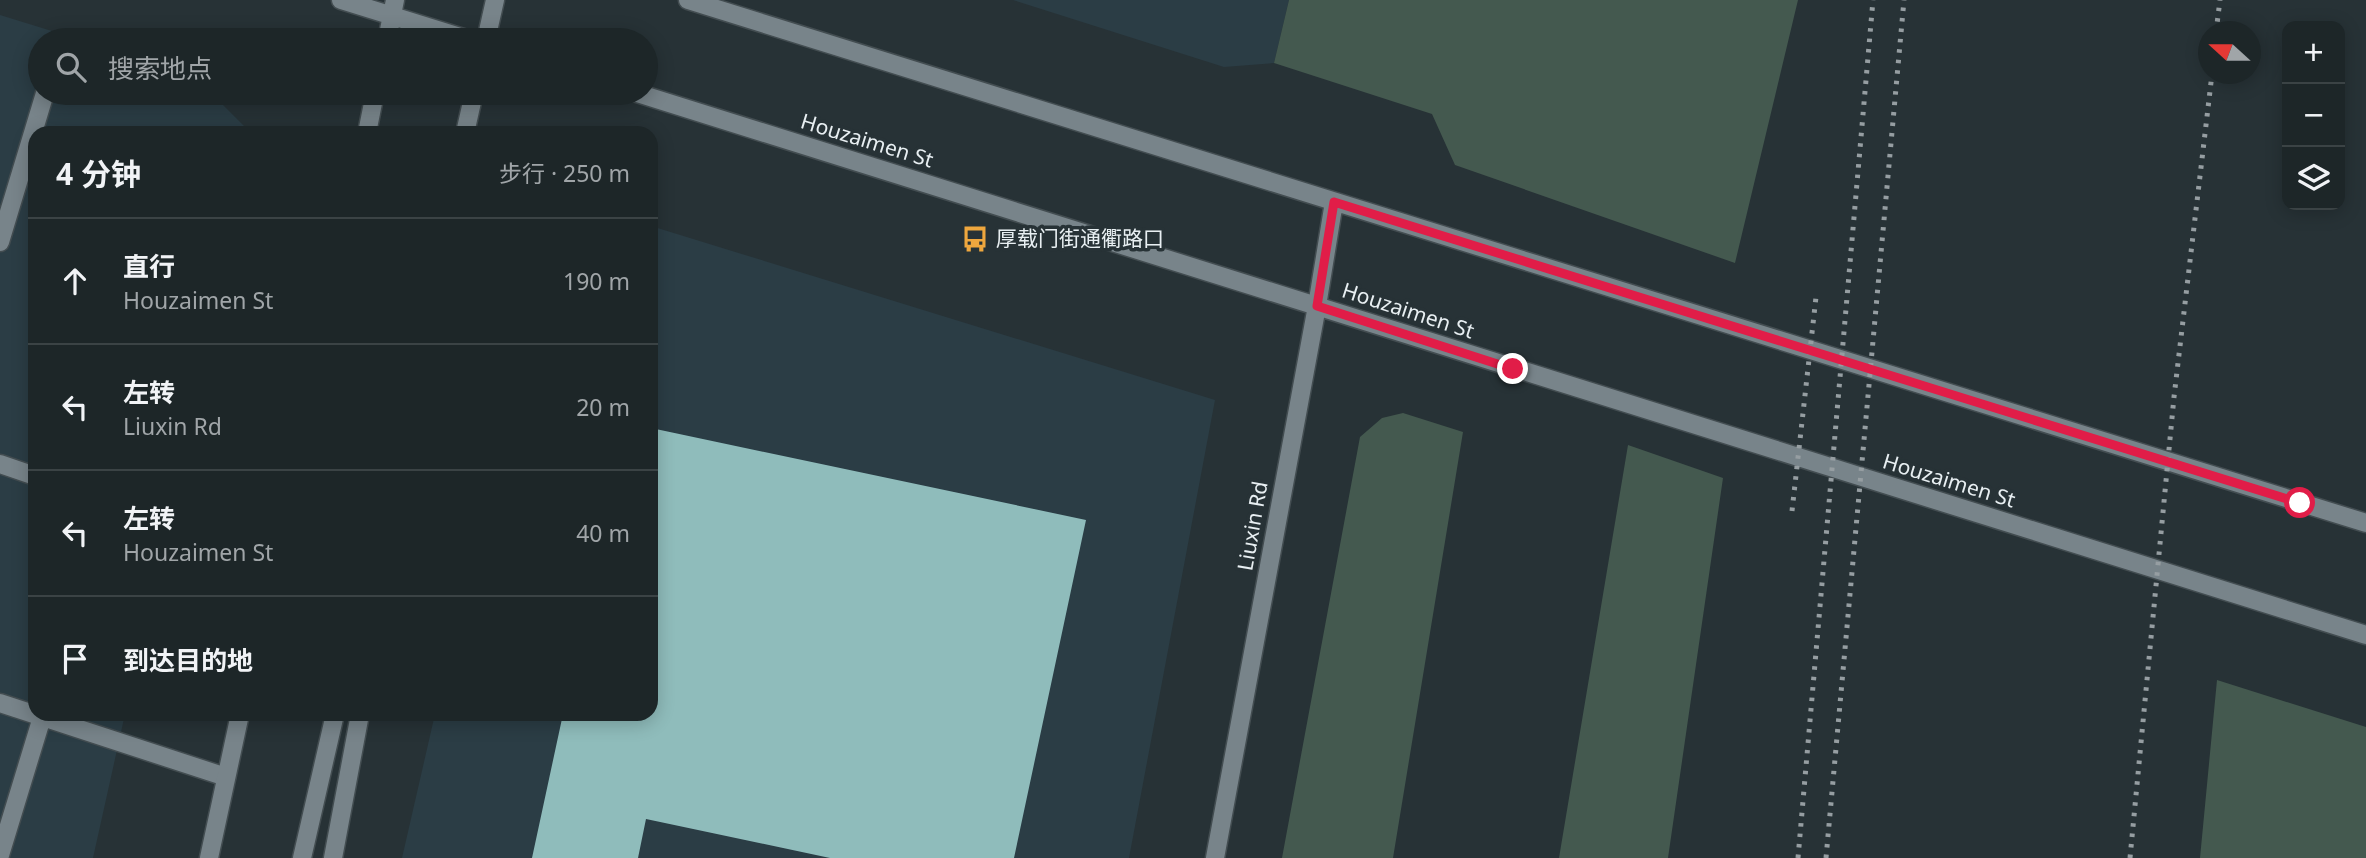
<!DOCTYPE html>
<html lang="zh">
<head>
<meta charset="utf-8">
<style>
  body { margin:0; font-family:"Noto Sans","Noto Sans SC",sans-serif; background:#252e30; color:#f1f3f6 }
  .controls { position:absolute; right:21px; top:21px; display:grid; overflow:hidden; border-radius:14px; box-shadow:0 4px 18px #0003 }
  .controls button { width:63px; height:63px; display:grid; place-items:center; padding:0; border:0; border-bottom:2px solid #3b4345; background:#1d2628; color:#f1f3f6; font:35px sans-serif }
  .compass { position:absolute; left:2198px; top:21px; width:63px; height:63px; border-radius:50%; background:#1d2628; box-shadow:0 4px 18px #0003; rotate:291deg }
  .stop { position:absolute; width:21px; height:21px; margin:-16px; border:5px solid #e11d48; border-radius:50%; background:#fff }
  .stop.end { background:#e11d48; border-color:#fff; box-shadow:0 2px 7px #0008 }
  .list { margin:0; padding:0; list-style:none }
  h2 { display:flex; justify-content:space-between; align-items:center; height:91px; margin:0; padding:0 28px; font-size:30px }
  h2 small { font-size:23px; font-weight:400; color:#a0a5a8 }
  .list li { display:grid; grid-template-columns:46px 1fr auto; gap:21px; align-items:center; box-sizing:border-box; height:126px; padding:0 28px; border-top:2px solid #3b4345 }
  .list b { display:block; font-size:26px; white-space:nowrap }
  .list p { margin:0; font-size:23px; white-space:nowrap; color:#a0a5a8 }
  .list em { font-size:23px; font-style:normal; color:#a0a5a8 }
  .icon { flex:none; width:38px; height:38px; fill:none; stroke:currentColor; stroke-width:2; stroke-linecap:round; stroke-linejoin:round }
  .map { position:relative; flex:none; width:2366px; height:858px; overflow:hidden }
  .search { position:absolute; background:#1d2628; box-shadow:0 4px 18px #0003; left:28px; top:28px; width:630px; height:77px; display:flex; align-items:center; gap:18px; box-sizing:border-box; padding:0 24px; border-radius:38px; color:#a0a5a8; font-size:26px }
  .panel { position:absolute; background:#1d2628; box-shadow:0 4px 18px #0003; left:28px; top:126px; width:630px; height:595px; border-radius:21px }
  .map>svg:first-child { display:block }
</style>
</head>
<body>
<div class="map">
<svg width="2366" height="858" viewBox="0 0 2366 858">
  <rect width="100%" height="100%" fill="#273236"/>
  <path fill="#2b3d45" d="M1013 0H1289L1274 63 1224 67Z
    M0 15 81 40H40V93H211L251 133H35V714H125L93 858H0Z
    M651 226 1215 400 1129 858H402L435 714H651Z"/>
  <path fill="#44594f" d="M1289 0H1798L1735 263 1455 165 1432 114 1274 63Z
    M1403 413 1463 432 1393 858H1282L1360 437 1382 418Z
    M1628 445 1723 478 1668 858H1559Z
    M2217 680 2366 727V858H2200Z"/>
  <path fill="#8fbcbb" d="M651 428 1086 520 1014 858H830L646 819 638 858H532L563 714H651Z"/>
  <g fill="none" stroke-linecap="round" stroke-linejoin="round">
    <g stroke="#434d51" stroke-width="21">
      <path id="lane" d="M0 242 45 93
        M0 464 35 476
        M0 703 226 777
        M0 855 43 714"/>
    </g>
    <g stroke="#434d51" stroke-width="21">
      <path id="secondary" d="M341 0 470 40
        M688 0 2366 523
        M387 40 395 0
        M486 40 495 0
        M637 93 2366 635
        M367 133 375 93
        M465 133 474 93
        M209 858 240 714
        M302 858 335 714
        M333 858 360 714
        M1215 858 1317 306 1334 202"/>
    </g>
    <use href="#lane" stroke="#78848a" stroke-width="18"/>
    <use href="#secondary" stroke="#78848a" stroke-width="18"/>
    <path stroke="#969ea2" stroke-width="5" stroke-dasharray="3.5 7" stroke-linecap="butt" d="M2216 32 2220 0
      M1792 511 1816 297
      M1798 858 1873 0
      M1826 858 1904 0
      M2130 858 2174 397 2212 74"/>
  </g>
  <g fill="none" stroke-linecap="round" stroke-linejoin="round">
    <path stroke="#e11d48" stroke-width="9" d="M1513 369 1317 306 1334 202 2300 503"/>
  </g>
  <defs>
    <g id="bus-bare" transform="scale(2.1)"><path d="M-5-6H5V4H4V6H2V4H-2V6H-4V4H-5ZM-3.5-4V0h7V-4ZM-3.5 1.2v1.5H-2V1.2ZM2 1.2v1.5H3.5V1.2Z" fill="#efa73e" stroke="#273236" stroke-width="2.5" paint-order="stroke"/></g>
  </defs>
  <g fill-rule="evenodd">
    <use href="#bus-bare" x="975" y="239"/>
  </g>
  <g text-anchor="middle" stroke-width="7" stroke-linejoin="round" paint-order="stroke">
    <g font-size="21" fill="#e8eff2" stroke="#273236">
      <text transform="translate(867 141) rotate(17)" y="7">Houzaimen St</text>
      <text transform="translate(1408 311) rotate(18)" y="7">Houzaimen St</text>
      <text transform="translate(1949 481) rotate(17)" y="7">Houzaimen St</text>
      <text transform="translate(1253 526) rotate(-80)" y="7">Liuxin Rd</text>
    </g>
    <g font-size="21" fill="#e8eff2" stroke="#273236" text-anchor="start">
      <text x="996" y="246">厚载门街通衢路口</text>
    </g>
  </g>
</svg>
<div class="controls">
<button>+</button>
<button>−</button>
<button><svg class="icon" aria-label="layers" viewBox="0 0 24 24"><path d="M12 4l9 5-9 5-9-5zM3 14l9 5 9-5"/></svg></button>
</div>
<svg class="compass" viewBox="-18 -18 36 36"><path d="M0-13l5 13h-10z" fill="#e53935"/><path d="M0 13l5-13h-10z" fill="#a0a5a8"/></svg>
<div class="stop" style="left:2300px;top:503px"></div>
<div class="stop end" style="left:1513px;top:369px"></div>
<div class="search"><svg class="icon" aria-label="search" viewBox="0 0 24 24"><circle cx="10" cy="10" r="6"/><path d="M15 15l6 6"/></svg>搜索地点</div>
<section class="panel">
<h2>4 分钟<small>步行 · 250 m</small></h2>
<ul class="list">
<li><svg class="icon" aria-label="ahead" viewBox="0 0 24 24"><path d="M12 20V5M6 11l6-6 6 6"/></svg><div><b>直行</b><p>Houzaimen St</p></div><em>190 m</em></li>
<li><svg class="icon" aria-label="left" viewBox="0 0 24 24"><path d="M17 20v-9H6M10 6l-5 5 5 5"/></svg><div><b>左转</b><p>Liuxin Rd</p></div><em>20 m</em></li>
<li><svg class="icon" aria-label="left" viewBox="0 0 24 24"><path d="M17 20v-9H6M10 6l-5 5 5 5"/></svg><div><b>左转</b><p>Houzaimen St</p></div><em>40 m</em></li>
<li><svg class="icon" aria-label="arrive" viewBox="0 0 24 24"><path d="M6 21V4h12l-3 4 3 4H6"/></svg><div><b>到达目的地</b></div></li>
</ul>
</section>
</div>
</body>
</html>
